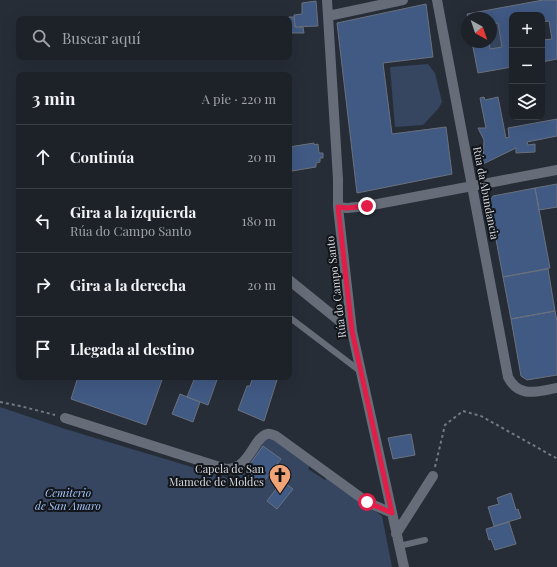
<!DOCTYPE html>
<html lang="es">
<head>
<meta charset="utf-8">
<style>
  body { margin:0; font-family:"Playfair Display",serif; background:#2a2f35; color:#f1f3f6 }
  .controls { position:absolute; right:12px; top:12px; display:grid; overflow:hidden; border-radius:8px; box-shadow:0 4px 16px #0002 }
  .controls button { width:36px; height:36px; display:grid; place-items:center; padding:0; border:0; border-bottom:1px solid #3b3f46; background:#1d2229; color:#f1f3f6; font:20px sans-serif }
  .compass { position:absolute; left:461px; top:12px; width:36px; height:36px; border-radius:50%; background:#1d2229; box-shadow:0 4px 16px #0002; rotate:140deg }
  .stop { position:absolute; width:12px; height:12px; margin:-9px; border:3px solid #e11d48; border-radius:50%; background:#fff }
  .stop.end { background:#e11d48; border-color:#fff; box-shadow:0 1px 4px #0008 }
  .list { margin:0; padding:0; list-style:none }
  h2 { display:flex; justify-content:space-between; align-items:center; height:52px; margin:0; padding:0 16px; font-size:17px }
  h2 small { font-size:13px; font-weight:400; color:#a0a4a8 }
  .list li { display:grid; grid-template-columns:26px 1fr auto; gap:12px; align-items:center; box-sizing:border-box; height:64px; padding:0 16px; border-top:1px solid #3b3f46 }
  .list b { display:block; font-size:15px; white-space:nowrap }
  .list p { margin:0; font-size:13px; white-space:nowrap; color:#a0a4a8 }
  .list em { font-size:13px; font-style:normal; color:#a0a4a8 }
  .icon { flex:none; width:22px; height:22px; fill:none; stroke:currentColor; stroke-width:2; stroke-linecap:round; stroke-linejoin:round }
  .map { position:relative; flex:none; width:557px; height:567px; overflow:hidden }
  .search { position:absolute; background:#1d2229; box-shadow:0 4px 16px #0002; left:16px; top:16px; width:276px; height:44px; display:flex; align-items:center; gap:10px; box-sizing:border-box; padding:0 14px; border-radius:8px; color:#a0a4a8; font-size:15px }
  .panel { position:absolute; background:#1d2229; box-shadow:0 4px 16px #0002; left:16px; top:72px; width:276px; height:308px; border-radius:8px }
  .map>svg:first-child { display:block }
</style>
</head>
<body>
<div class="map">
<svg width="557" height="567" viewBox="0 0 557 567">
  <rect width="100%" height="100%" fill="#272d37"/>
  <path fill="#364661" d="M498 23 502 47 490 49 489 42H491V24Z
    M428 64 435 73 442 102 438 109 423 125 395 127 390 67Z
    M0 407 62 428 235 480 266 439 275 437 311 464 308 469 325 480 328 476 382 516 392 567H0Z"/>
  <path fill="#415a84" stroke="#6a717d" d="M543 0H557V59L542 62V40L552 39 549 21 542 22V15H512V67L478 73 472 42H489L490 49 502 47 498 23 491 24V18H468L467 14Z
    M316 1 318 26 295 27 294 15 302 14V3Z
    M426 4 433 57 383 63 392 134 446 127 452 174 357 193 337 23Z
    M289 17H294L295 27H303L304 33H291Z
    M484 97 485 100 498 97 506 138 509 137 508 128 557 119V136L527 142 528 145 535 144V152L516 153V148L483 164 484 140 478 128H486L480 98Z
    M314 143V145L318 144 319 153H323V158H320V162L316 163V167L292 171 289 147Z
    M557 184V207L539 210 535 188Z
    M535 188 550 268 503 277 489 202 493 196Z
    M548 269 555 311 511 319 503 277Z
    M555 311 557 321V375L527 380 521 376 511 319Z
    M78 377H163L146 425 71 399Z
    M195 377H218L208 405 187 397Z
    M253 377H266L277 380 264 421 238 410 247 386H250Z
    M180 394 200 402 193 422 172 414Z
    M411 434 415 455 393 459 388 438Z
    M263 446 281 459 262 484 251 475 254 472 248 467Z
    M282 481 293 489 277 509 267 501Z
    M511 493 516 510 518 509 521 518 494 526 488 507 499 504 497 498Z
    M509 522 516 544 495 550 491 539 489 540 486 529Z"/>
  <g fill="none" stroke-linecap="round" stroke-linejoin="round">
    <path stroke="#737981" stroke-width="2" stroke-dasharray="3 3" stroke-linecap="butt" d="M0 402 20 406 55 415
      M435 467 445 425 463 411 481 416 556 458 557 461"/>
    <path stroke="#666d78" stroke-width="6" d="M289 317 360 371
      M399 546 425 540"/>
    <path stroke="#666d78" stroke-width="10" d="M327 0 338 179V207L352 331 404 567
      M437 0 508 377C519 399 538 391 557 388
      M328 16 403 0
      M338 207 347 208 367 206 557 170
      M289 280 352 331
      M65 418 226 469C250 469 253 438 267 434 270 433 273 435 276 436L367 502 392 513
      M396 534 433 476"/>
  </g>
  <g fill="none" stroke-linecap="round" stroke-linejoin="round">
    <path stroke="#e11d48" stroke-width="5" d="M367 206 347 208 338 207 352 331 392 513 367 502"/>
  </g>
  <defs>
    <g id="church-pin" transform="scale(1.15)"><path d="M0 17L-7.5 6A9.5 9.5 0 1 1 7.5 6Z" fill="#efa377" stroke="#121519"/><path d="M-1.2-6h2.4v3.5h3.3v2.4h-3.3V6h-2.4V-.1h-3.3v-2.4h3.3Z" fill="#111"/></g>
  </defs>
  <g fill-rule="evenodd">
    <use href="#church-pin" x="280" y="475"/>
  </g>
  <g text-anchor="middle" stroke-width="4" stroke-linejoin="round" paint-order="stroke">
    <g font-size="11" fill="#d7dbe2" stroke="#121519">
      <text transform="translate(486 193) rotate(79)" y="4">Rúa da Abundancia</text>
      <text transform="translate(336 287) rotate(-97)" y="4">Rúa do Campo Santo</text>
    </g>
    <g font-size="11" fill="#d7dbe2" stroke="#121519" text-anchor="end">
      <text x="264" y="473">Capela de San<tspan x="264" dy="13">Mamede de Moldes</tspan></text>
    </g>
    <g font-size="11" font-style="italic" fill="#a5c6fc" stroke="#121519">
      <text x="68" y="497">Cemiterio<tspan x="68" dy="13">de San Amaro</tspan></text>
    </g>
  </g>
</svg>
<div class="controls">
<button>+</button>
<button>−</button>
<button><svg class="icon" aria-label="layers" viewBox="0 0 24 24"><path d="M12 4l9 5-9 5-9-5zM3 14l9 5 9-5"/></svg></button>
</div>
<svg class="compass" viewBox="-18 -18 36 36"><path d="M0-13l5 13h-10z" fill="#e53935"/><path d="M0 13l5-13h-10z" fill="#a0a4a8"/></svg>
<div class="stop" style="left:367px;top:502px"></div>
<div class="stop end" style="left:367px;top:206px"></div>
<div class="search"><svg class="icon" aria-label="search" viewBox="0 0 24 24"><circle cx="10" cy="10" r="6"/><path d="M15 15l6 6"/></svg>Buscar aquí</div>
<section class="panel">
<h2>3 min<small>A pie · 220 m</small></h2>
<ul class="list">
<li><svg class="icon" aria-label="ahead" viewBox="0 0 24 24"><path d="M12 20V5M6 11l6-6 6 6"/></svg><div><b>Continúa</b></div><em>20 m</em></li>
<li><svg class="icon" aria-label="left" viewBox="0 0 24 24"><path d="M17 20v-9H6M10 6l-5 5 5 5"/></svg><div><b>Gira a la izquierda</b><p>Rúa do Campo Santo</p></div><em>180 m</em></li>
<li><svg class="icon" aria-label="right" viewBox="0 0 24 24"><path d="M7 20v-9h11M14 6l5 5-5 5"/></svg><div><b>Gira a la derecha</b></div><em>20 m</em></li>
<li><svg class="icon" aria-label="arrive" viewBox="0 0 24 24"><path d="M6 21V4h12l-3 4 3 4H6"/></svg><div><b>Llegada al destino</b></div></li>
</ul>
</section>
</div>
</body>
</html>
